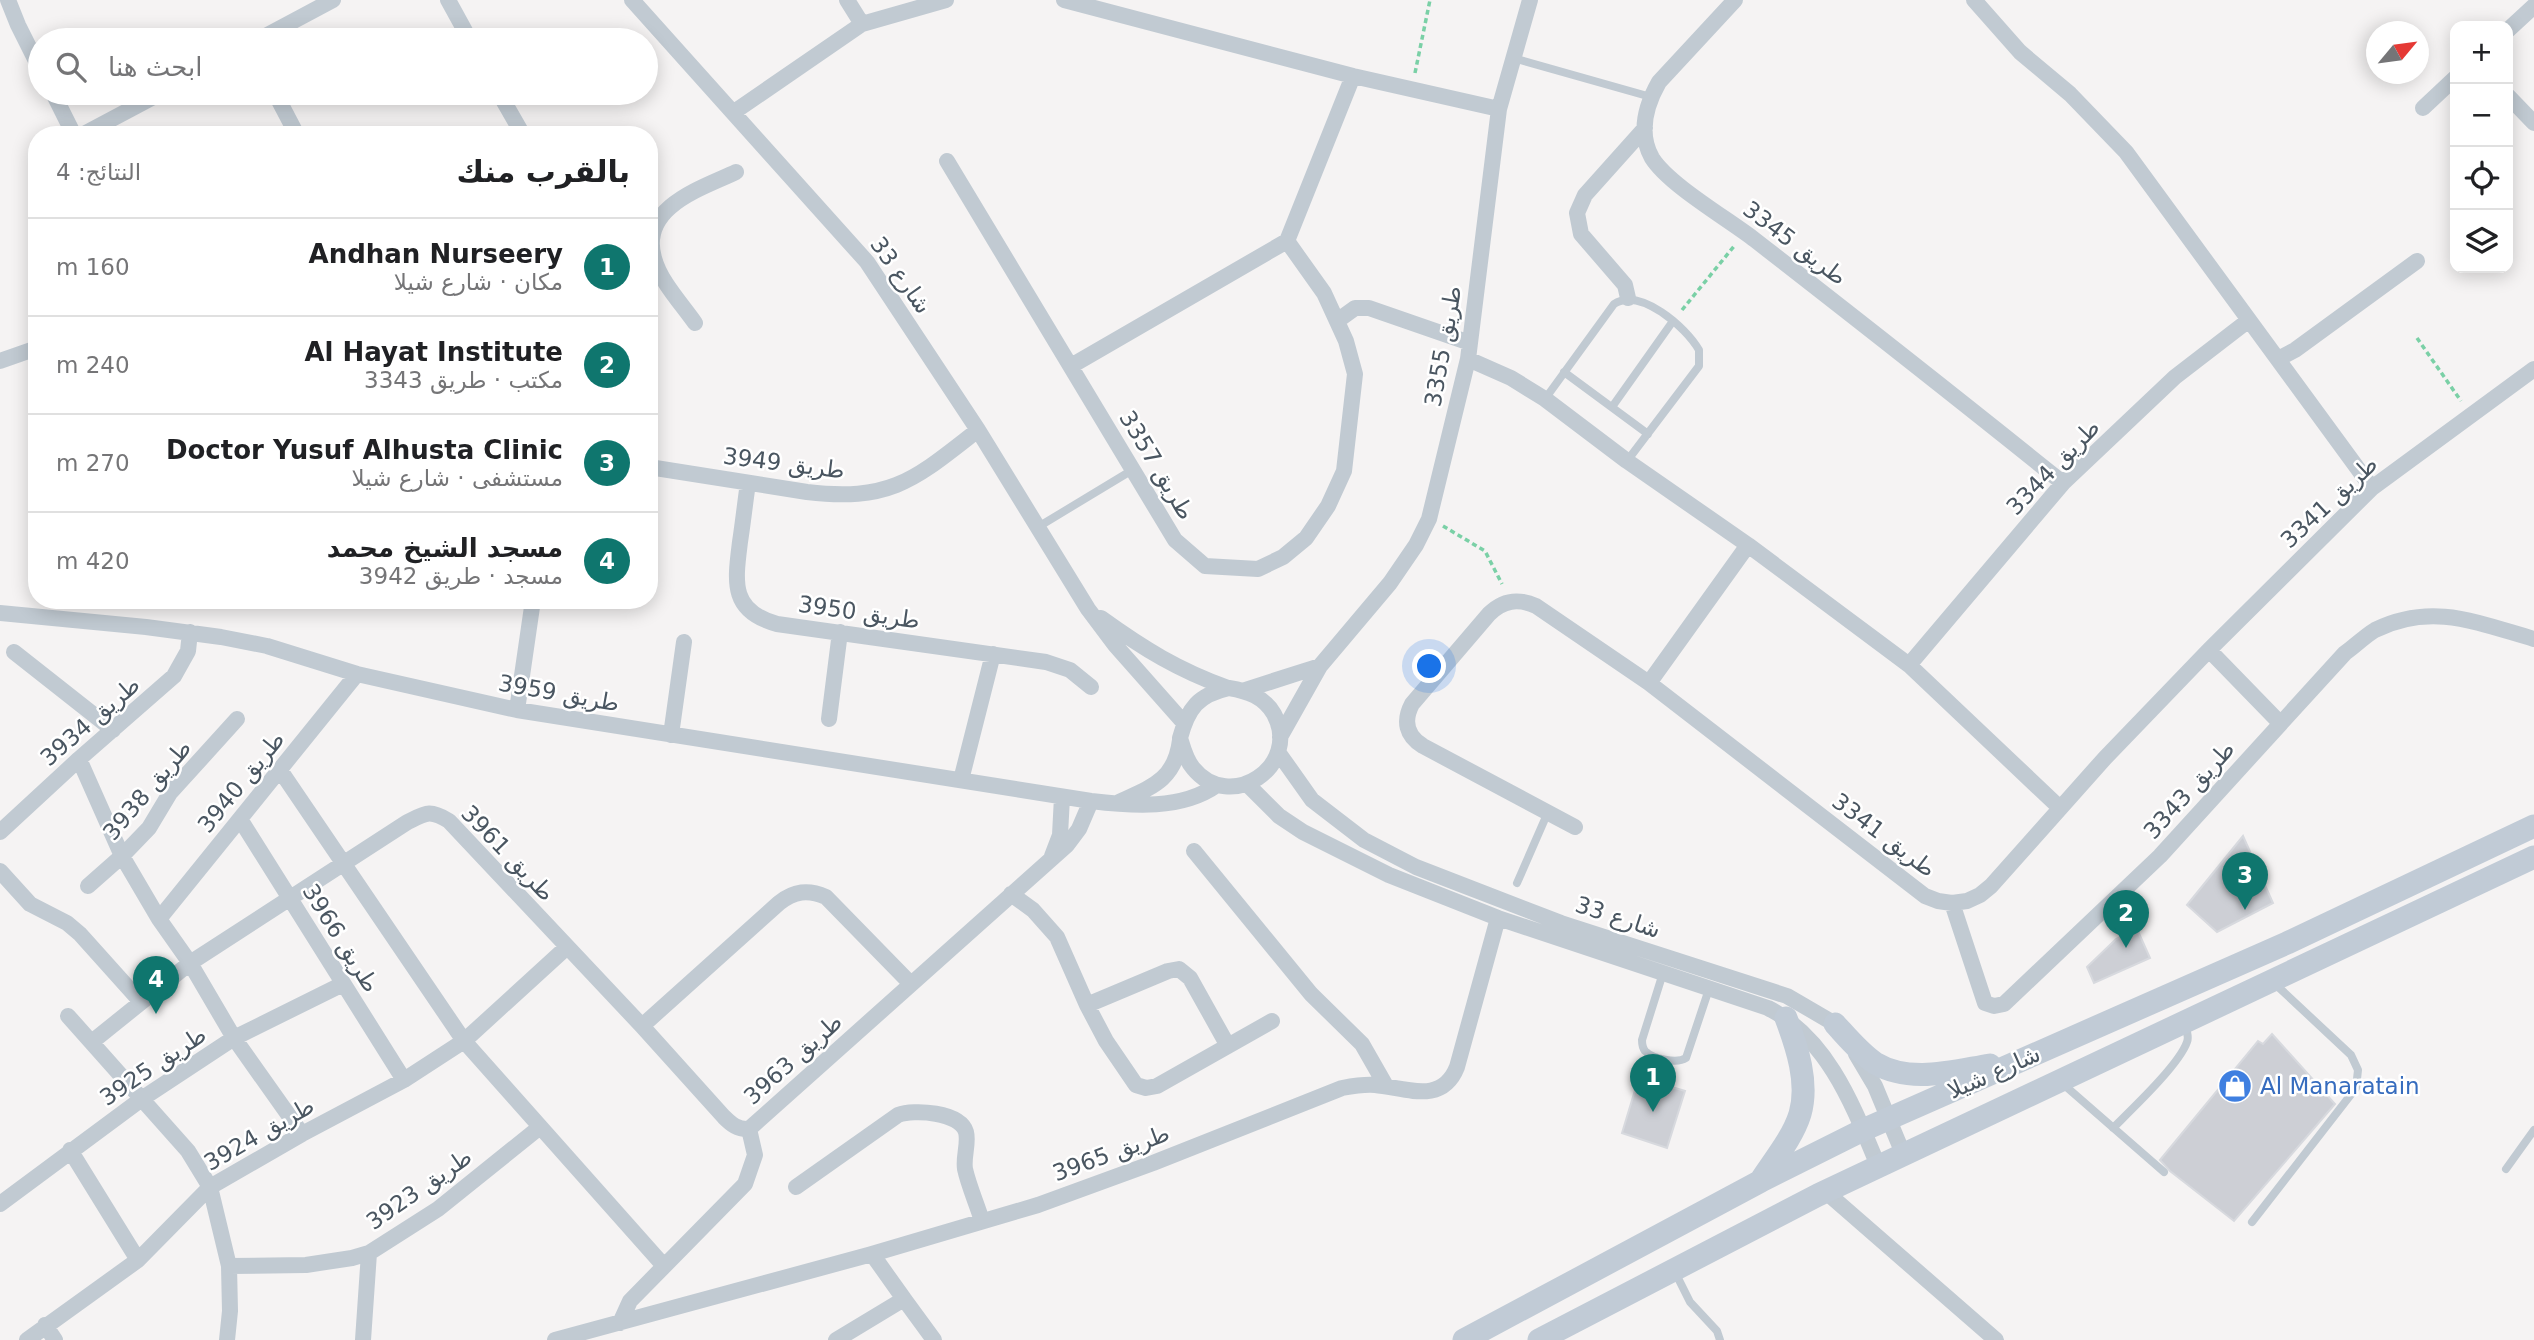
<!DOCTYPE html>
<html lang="ar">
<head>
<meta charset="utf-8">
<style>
  body { margin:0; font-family:"DejaVu Sans","Noto Naskh Arabic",sans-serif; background:#f2f2f2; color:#202124; direction:rtl }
  .controls { position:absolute; right:21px; top:21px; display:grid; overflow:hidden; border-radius:14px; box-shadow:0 4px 18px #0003 }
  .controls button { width:63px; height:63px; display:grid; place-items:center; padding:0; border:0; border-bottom:2px solid #e0e0e0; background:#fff; color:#202124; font:35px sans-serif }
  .compass { position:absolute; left:2366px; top:21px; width:63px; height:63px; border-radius:50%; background:#fff; box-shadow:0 4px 18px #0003; rotate:61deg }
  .you { position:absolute; left:1430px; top:667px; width:24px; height:24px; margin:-18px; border:5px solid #fff; border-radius:50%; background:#1a73e8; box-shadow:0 0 0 10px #1a73e833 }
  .badge { display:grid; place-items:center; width:46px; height:46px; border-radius:50%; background:#0f766e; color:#fff; font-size:23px; font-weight:700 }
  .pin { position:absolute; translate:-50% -58px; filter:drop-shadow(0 2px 4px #0008) }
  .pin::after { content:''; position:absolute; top:37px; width:24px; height:21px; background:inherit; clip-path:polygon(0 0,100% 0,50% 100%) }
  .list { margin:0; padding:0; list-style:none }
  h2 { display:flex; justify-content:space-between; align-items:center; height:91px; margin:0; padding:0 28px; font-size:30px }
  h2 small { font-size:23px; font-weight:400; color:#757577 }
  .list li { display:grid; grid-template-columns:46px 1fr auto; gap:21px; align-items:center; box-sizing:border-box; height:98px; padding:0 28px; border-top:2px solid #e0e0e0 }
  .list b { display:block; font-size:26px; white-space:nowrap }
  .list p { margin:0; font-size:23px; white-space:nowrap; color:#757577 }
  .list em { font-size:23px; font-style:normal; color:#757577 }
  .icon { flex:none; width:38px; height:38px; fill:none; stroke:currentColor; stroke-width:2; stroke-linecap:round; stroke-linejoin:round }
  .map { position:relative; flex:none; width:2534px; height:1340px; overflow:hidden; direction:ltr }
  .search { position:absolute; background:#fff; box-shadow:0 4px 18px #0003; left:28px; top:28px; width:630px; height:77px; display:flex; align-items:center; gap:18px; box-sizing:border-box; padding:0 24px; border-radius:38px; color:#757577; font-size:26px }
  .panel { position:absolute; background:#fff; box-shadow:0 4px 18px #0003; left:28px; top:126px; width:630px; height:483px; border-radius:28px; direction:rtl }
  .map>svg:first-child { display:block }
</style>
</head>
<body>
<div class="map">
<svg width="2534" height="1340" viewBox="0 0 2534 1340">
  <rect width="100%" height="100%" fill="#f5f3f3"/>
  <path fill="#cdcfd5" stroke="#d7d9de" stroke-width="2" d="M2243 836 2273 903 2217 932 2187 905Z
    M2137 929 2150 958 2094 983 2087 967 2116 939Z
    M2272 1034 2335 1104 2234 1221 2170 1171 2160 1160 2258 1041 2263 1044Z
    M1639 1077 1685 1091 1667 1148 1622 1133Z"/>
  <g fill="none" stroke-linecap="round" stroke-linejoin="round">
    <path stroke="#7ad0a6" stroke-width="3.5" stroke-dasharray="5 3.5" stroke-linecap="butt" d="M1415 73 1430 0
      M1682 310 1735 245
      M2417 338 2461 401
      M1443 526 1485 551 1502 584"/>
    <path stroke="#c1cad2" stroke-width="8" d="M1513 58 1651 97
      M1564 372 1648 434
      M1545 399 1614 304C1640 287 1686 327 1699 350V366L1627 461
      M1612 407 1673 321
      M1038 527 1134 469
      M1517 883 1548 812
      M1663 973 1642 1040C1642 1044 1642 1047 1645 1051 1653 1059 1677 1064 1686 1058L1709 989
      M2063 1084 2164 1172
      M2113 1128C2131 1110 2179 1065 2187 1042 2189 1037 2187 1031 2185 1026
      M2506 1169 2534 1130
      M2252 1222 2356 1088 2358 1070 2351 1055 2274 983
      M1675 1272 1690 1302 1717 1331 1720 1340"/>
    <path stroke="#c1cad2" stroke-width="16" d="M8 0 18 25 40 69
      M448 0 470 40
      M632 0 867 262 978 430 1088 609 1115 645 1184 723
      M847 0 862 24
      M1064 0 1353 76 1499 109
      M1735 0 1659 82C1646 105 1638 133 1652 158 1669 185 1728 219 1755 240 1858 320 1961 401 2063 483
      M1974 0 2020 52 2070 94 2126 152 2372 488
      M2508 30 2534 6
      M258 40 333 0
      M53 93 74 135
      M275 93 297 135
      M499 93 523 135
      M2508 96 2534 123
      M2423 108 2455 78
      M734 112 862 24 946 0
      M82 135 161 93
      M947 161 1175 540 1205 566 1258 569 1283 557 1306 538 1328 506 1344 471 1355 374 1346 341 1324 293 1287 241
      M1628 298 1625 285 1581 234 1577 213 1585 195 1645 128
      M1337 321 1355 308H1369L1470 343
      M695 323C681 303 660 281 654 258 639 207 702 188 736 172
      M1468 359 1511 378 1545 399 1627 461 1748 545 1909 665 2060 808
      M2278 359 2295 350 2417 261
      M0 361 37 348
      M1071 366 1287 241 1353 76
      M649 467 807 492C892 502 915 479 978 430
      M748 483C745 503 743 523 740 542 735 582 730 611 777 624L1046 662 1070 670 1091 687
      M0 613 146 627 221 637 267 646 357 674 517 710 1091 801C1132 806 1182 810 1217 785
      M1101 618C1144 649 1178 670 1228 688
      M2209 650 2280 723
      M14 652 113 730
      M1909 665 2063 483 2175 377 2249 320
      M1649 683 1748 545
      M1229 688C1248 691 1264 697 1274 714 1302 766 1230 814 1193 768 1186 760 1183 748 1180 738 1188 708 1198 695 1229 688Z
      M1245 690 1320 666
      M517 710 533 600
      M829 719 840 632
      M671 735 684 642
      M1280 737 1320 666 1390 583 1416 545 1429 519 1468 359 1499 109 1530 0
      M1278 752 1312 800 1364 840 1416 867 1561 923 1787 996 1835 1024 1841 1033
      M79 759 122 856 159 919 190 963 234 1038 302 1134
      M280 770 464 1041 664 1266
      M961 780 993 654
      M1247 784 1279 816 1303 832 1389 875 1498 918 1768 1008C1829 1039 1854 1108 1879 1168
      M1119 802C1152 787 1175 780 1180 740
      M240 819 404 1080
      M1575 827 1423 746C1406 736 1403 721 1412 704L1489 614C1503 600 1518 598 1536 606L1649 683 1925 896 1938 901 1952 903 1967 901 1980 895 1991 886 2105 758 2209 650 2372 488 2534 369
      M0 832 79 759 174 676 188 651 190 632
      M1194 851 1311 994 1362 1044 1386 1086
      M1052 856 1060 835 1062 797
      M0 871 30 904 67 923 80 934 141 1002
      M88 886 122 856 149 828 170 793 237 719
      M1011 894 1033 910 1057 937 1087 1005 1106 1041 1136 1085 1146 1088 1157 1086 1272 1021
      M1952 903 1985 1003 1994 1006 2004 1004 2160 856 2345 653C2355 646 2365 636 2375 630 2432 602 2478 623 2534 639
      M159 919 357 674
      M1087 1005 1168 971 1179 969 1190 978 1228 1046
      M68 1016 188 1151 210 1187 229 1266 230 1311 227 1340
      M642 1026 779 903C794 891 808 889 826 897L911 984
      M93 1041 190 963 406 823C426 813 429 809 449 821L642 1026 724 1117C731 1124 738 1130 749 1129
      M1856 1054 1875 1086 1904 1156
      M70 1150 138 1260
      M796 1187 898 1115C914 1109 960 1112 966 1132 969 1143 963 1157 965 1169 969 1187 977 1204 982 1221
      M1826 1192 1996 1340
      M0 1204 143 1098 234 1038 343 984
      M872 1254 904 1299
      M229 1266 306 1265 352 1258 369 1253 438 1209 540 1127
      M620 1323 630 1301 745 1184 755 1155 749 1129 1067 845 1079 829 1091 801
      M45 1325 55 1340
      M27 1340 138 1260 210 1187 302 1134 404 1080 464 1041 567 947
      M363 1340 369 1253
      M555 1340 872 1254 1038 1205 1153 1163 1342 1088C1353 1086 1364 1084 1375 1085 1406 1088 1442 1105 1457 1067L1498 918
      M836 1340 904 1299 934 1340"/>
    <path stroke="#c1cbd6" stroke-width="23" d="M1835 1024C1847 1037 1860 1053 1875 1063 1910 1084 1953 1071 1990 1065
      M1761 1180C1774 1160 1793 1137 1800 1114 1809 1083 1797 1047 1786 1018
      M1464 1340 1761 1181 1863 1130 2287 943 2534 826
      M1539 1340 1818 1195 2534 857"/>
  </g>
  <defs>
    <g id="shop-disc" transform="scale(1.75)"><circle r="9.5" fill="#3f7fe0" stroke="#fff"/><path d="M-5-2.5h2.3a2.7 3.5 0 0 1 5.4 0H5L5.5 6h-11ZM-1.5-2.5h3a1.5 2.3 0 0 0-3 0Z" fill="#fff"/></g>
  </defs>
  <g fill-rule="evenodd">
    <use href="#shop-disc" x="2235" y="1086"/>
  </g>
  <g text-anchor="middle" stroke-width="5" stroke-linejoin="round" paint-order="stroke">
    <g font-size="23" fill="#4a5661" stroke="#fff">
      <text transform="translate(1795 243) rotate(37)" y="8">طريق 3345</text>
      <text transform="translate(901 275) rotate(55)" y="8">شارع 33</text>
      <text transform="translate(1443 346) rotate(-80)" y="8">طريق 3355</text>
      <text transform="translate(784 463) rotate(7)" y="8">طريق 3949</text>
      <text transform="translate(1157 465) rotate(59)" y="8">طريق 3357</text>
      <text transform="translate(2053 467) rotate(-46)" y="8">طريق 3344</text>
      <text transform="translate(2329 502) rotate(-43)" y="8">طريق 3341</text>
      <text transform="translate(859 612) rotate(8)" y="8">طريق 3950</text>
      <text transform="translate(559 693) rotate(10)" y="8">طريق 3959</text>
      <text transform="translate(90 721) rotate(-41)" y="8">طريق 3934</text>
      <text transform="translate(241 782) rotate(-51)" y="8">طريق 3940</text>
      <text transform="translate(147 790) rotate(-50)" y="8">طريق 3938</text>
      <text transform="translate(2189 790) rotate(-48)" y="8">طريق 3343</text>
      <text transform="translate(1884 835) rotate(37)" y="8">طريق 3341</text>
      <text transform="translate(508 853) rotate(46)" y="8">طريق 3961</text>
      <text transform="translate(1618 917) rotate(18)" y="8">شارع 33</text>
      <text transform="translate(341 938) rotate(58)" y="8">طريق 3966</text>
      <text transform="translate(793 1059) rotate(-42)" y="8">طريق 3963</text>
      <text transform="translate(153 1066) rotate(-34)" y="8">طريق 3925</text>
      <text transform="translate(1994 1072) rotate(-24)" y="8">شارع شيلا</text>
      <text transform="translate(259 1134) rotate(-30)" y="8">طريق 3924</text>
      <text transform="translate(1111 1153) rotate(-20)" y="8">طريق 3965</text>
      <text transform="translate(419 1189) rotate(-35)" y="8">طريق 3923</text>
    </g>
    <g font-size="23" fill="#366cbe" stroke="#fff" text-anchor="start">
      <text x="2260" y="1094">Al Manaratain</text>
    </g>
  </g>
</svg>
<div class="controls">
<button>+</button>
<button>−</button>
<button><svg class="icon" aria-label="locate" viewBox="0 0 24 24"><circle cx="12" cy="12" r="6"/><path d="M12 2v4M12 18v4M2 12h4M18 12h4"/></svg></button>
<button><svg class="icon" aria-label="layers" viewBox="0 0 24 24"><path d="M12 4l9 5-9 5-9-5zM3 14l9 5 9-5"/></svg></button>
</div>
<svg class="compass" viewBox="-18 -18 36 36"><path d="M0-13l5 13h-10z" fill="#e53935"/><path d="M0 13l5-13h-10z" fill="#757577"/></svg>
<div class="you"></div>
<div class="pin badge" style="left:1653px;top:1112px">1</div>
<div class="pin badge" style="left:2126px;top:948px">2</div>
<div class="pin badge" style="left:2245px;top:910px">3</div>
<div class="pin badge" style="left:156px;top:1014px">4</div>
<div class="search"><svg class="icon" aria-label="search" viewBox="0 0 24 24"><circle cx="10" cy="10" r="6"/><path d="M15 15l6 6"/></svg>ابحث هنا</div>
<section class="panel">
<h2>بالقرب منك<small>النتائج: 4</small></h2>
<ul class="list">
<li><span class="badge">1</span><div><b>Andhan Nurseery</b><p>مكان · شارع شيلا</p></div><em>160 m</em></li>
<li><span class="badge">2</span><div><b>Al Hayat Institute</b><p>مكتب · طريق 3343</p></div><em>240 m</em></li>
<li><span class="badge">3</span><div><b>Doctor Yusuf Alhusta Clinic</b><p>مستشفى · شارع شيلا</p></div><em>270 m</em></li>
<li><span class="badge">4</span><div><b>مسجد الشيخ محمد</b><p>مسجد · طريق 3942</p></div><em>420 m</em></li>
</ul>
</section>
</div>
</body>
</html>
